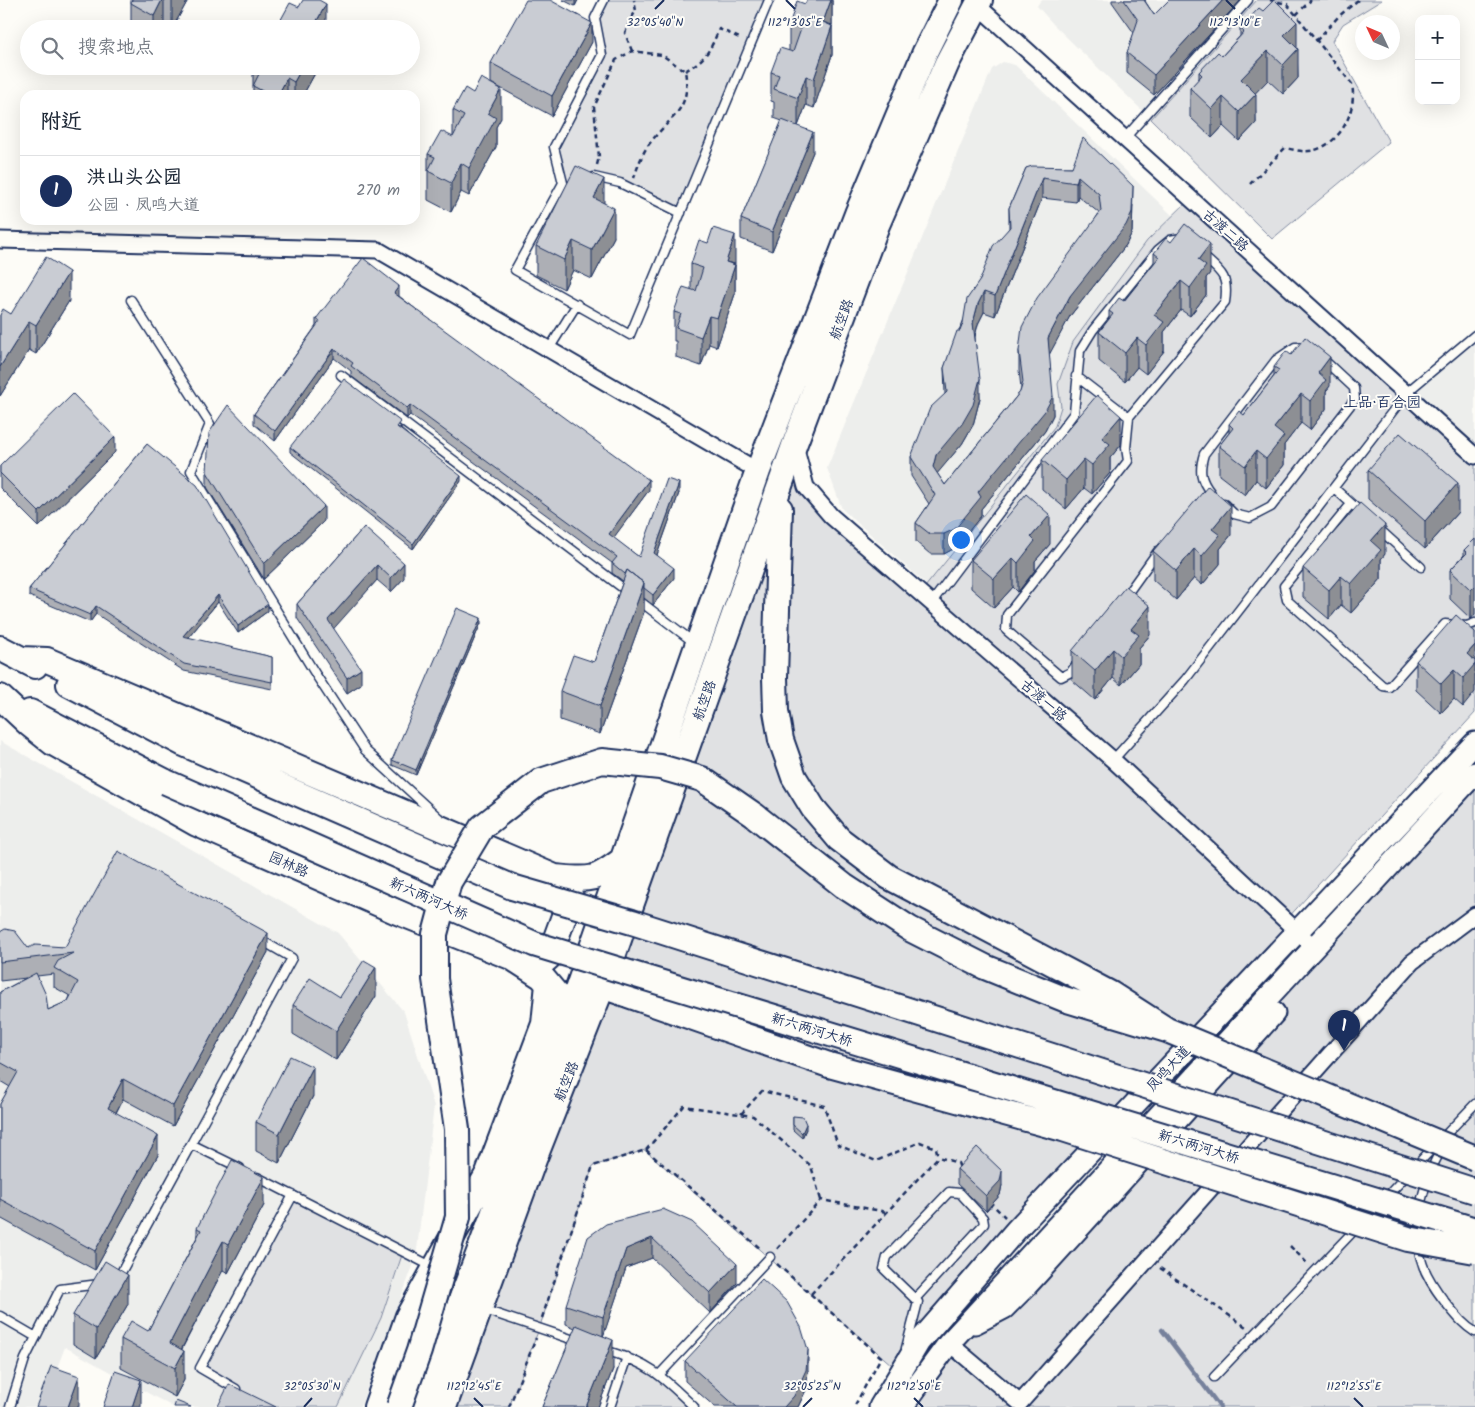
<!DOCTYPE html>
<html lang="zh">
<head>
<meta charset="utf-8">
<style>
  body { margin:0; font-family:Kalam,"LXGW WenKai TC",sans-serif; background:#f6f6f7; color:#1f2937 }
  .controls { position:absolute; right:15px; top:15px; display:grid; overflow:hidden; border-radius:10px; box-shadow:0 5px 20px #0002 }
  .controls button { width:45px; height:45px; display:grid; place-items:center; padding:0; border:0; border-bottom:1px solid #e0e1e3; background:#fff; color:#1f2937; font:25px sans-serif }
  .compass { position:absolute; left:1355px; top:15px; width:45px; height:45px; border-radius:50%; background:#fff; box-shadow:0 5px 20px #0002; rotate:314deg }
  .you { position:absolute; left:960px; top:539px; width:18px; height:18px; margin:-12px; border:4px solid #fff; border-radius:50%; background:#1a73e8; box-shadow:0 0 0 8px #1a73e833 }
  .badge { display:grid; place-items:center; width:32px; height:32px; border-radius:50%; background:#1b2f5e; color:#fff; font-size:16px; font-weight:700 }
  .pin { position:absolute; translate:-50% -41px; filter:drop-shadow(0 1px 2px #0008) }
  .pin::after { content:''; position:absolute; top:26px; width:18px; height:15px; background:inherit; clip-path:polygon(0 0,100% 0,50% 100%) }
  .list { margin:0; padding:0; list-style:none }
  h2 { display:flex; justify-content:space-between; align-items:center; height:65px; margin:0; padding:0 20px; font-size:21px }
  h2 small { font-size:16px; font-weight:400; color:#747a83 }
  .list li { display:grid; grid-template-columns:32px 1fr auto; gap:15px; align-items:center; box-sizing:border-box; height:70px; padding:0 20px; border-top:1px solid #e0e1e3 }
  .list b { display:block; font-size:19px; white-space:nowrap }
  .list p { margin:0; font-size:16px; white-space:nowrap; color:#747a83 }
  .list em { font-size:16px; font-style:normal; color:#747a83 }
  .icon { flex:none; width:28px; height:28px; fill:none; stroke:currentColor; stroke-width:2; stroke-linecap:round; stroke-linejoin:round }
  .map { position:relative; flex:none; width:1475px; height:1407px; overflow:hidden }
  .search { position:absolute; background:#fff; box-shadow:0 5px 20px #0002; left:20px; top:20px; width:400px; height:55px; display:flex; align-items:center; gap:12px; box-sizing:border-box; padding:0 18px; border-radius:28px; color:#747a83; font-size:19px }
  .panel { position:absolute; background:#fff; box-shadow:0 5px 20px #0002; left:20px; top:90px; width:400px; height:135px; border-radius:15px }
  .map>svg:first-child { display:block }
</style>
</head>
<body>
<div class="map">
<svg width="1475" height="1407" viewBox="0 0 1475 1407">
  <rect width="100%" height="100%" fill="#fdfcf7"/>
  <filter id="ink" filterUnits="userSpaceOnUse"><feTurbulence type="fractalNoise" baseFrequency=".02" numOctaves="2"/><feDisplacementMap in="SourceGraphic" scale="10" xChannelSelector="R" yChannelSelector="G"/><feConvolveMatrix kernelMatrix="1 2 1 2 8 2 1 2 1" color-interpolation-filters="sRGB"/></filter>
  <g filter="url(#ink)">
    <path fill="#edeeec" d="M1041 0H1257L1151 119 1054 25 1037 6Z
      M1003 62 1015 65 1173 216 1147 241 1099 307 1058 384 1061 407 1055 426 927 585 842 509 827 468 992 69Z
      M1475 335V451L1406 393Z
      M0 741 338 933 404 1012 434 1106 416 1258 360 1407H252L225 1393 215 1407H173L65 1347 42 1407H0Z"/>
    <path fill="#e0e1e3" stroke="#7e88a0" d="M604 0H769L681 213 657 200 594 177 563 183 554 147 602 55 595 18Z
      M1257 0H1382L1343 24 1332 41 1389 142 1272 239 1151 119Z
      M1191 198 1475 451V713L1286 920 1297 931 900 1372 645 1150 593 1166 539 1329 509 1407H445L795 443 806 487 921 592 1055 426 1061 407 1058 384 1073 342 1147 241Z
      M1475 759V1407H905L949 1343Z
      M293 1195 403 1252 381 1318 338 1407H268L200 1368Z
      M627 1357 635 1359 694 1407H610Z"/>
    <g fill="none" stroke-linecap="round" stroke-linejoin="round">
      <path stroke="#76819c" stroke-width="4.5" d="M1162 1330 1220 1407"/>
      <g stroke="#1b2f5e" stroke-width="11">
        <path id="lane" d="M604 0 595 18 602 55 554 147 563 183 515 270 630 335 769 0
          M1125 138 1248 0
          M594 177 620 183 681 213
          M131 300 210 424 191 471 316 675 365 750 439 818
          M549 349 577 304
          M341 375 628 592
          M1076 376 1129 417
          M1406 393 1475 335
          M1334 488 1355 507
          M1211 493C1200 480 1199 470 1204 454L1276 360 1295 347H1307
          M1224 504 1234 514 1250 518 1271 507 1355 399 1354 388 1324 360
          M1351 504 1284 586 1287 600 1383 686 1389 687 1445 624 1467 626 1475 623
          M1378 528 1421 567
          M1125 597 1158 551
          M637 599 696 644
          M932 602 1074 413 1080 351 1093 330 1158 250 1170 240 1181 238
          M1077 663 1071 672 1061 677 1006 630 1007 615 1128 461 1126 448 1129 417 1225 302C1229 276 1221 272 1203 256
          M1113 760 1185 680 1406 394
          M1442 1148C1425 1178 1410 1225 1421 1259 1425 1275 1435 1289 1445 1302 1455 1314 1462 1324 1475 1332
          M240 1168 191 1144 292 958 261 940
          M257 1177 433 1267
          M117 1280 191 1144
          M482 1309 580 1342
          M0 1316 36 1337
          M906 1348 918 1302 915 1299 884 1269 887 1257 949 1192 960 1193 983 1218 984 1224 915 1299
          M605 1350C650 1364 661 1375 694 1407
          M660 1374 770 1257
          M1214 1377 1475 1104
          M236 1389 200 1368 293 1195
          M10 1407 25 1359 60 1289 99 1284
          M610 1407 627 1357"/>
      </g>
      <g stroke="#1b2f5e" stroke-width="19">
        <path id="street" d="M977 5 1475 456
          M0 240 378 250 758 471
          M795 446 806 487 831 516 1113 760 1314 947
          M949 1343 1020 1403 1412 962 1475 915"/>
      </g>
      <g stroke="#1b2f5e" stroke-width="25">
        <path id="secondary" d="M975 1323 1004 1308 1027 1285 1274 1013
          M880 1407 919 1342 1017 1229 1475 743
          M902 1407 949 1343 1475 773"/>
      </g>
      <g stroke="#1b2f5e" stroke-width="28">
        <path id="primary" d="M0 648 35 666
          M21 659 47 660 555 877C590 880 593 882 622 860
          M775 677 780 509
          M69 684 184 744 512 887
          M0 697 29 724 53 743 197 824 395 911 511 957 542 977 563 1002V1024
          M30 712 166 782
          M541 964 549 957 571 897 565 885
          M602 986 829 1065
          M376 1407 408 1316 488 1173 544 1024 548 984
          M421 1407 575 996 758 471 857 214 925 52 951 0
          M444 1407 535 1157 601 990 795 443 877 225 947 63 980 0"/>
      </g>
      <path stroke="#1b2f5e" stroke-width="2.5" stroke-dasharray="5 4" stroke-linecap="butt" d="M1296 15 1311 0
        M1316 41 1339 16 1358 0
        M632 51 625 33 630 20 636 11 634 0
        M685 71C706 59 710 51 719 29L742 39
        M597 165 599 157 594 107 616 60 632 51 662 55 685 71C692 111 670 116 650 143 642 153 638 166 634 178
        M1250 184 1285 148C1295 150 1305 153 1315 150 1342 142 1357 110 1352 84L1287 4 1270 0
        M741 1114 762 1091 824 1106 838 1145 876 1161 920 1142 936 1148 938 1157
        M646 1150 684 1106 753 1116 811 1166 821 1200
        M990 1207 992 1204 1005 1217
        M1290 1246 1307 1263
        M777 1249 821 1200 887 1212
        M777 1264 881 1357 854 1407
        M1160 1268 1246 1327
        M811 1294 938 1157 958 1163 960 1168
        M542 1318 593 1166 646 1150 762 1250
        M509 1407 536 1338"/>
      <use href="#lane" stroke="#fdfcf7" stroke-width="8"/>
      <use href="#street" stroke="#fdfcf7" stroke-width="15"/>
      <use href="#secondary" stroke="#fdfcf7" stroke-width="21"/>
      <use href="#primary" stroke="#fdfcf7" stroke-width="24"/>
      <g stroke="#1b2f5e" stroke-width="28" stroke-linecap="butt">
        <path id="primary-bridge" d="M775 677 776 711 781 740 794 777 813 808 839 839 889 877 1111 994 1167 1030 1475 1158
          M166 782 534 944 1475 1230
          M512 887 632 922 1475 1191
          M829 1065 1063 1129 1408 1239 1475 1251
          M399 1407 419 1351 458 1217 457 1129 435 979V934L449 882 482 827 541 781 602 761 660 767 702 779 754 815 844 886 910 929 985 967 1064 999 1167 1030"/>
      </g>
      <use href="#primary-bridge" stroke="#fdfcf7" stroke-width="24"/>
    </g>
    <path fill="#adafb5" stroke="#1b2f5e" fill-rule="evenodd" d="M131 0H188L172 29 164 25 162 29H131Z
      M563 0H578L575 6Z
      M832 0V55L814 108 806 105 798 126 813 152 772 251 741 239V219L782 121 774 118V102L771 101V72L789 50V25L805 4Z
      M1112 0H1146L1145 1 1154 15 1169 0H1241L1154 95 1127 73V53L1134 33 1112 2Z
      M278 25 326 29H278Z
      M1240 28 1297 48 1298 78 1283 94 1268 80 1255 93 1256 123 1239 141 1223 126 1212 138 1190 117V88L1199 79V72L1222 56 1240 36Z
      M592 42 552 116 491 83V63Z
      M319 66 303 95H253V69Z
      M453 110 501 118 496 127V147L469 196 461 192 451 212 428 200V154L453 137Z
      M1072 167 1133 205 1132 232 1126 245 1070 316 1049 354 1053 415 1045 431 981 509V516L955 548 944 554H930L916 542V523L929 504 911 476V457L945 394 944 368 980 280 1009 228V208L1026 168ZM1078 196 1099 213 1019 351V370L1021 388 1020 392 945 485 937 473 962 444 973 425 980 398 975 337 978 324 984 312 995 316 1042 198 1076 202Z
      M604 203 614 237 592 279 573 270 564 289 536 275V246Z
      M1154 253 1210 273 1206 278V295L1190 316 1181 310 1164 332V351L1146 374 1137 367 1125 382 1099 361V332L1109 320V311L1124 301 1154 263Z
      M691 264H735V294L717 347 709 344 701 366 676 357V341H674V312L691 290Z
      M399 296 649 490 613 538 639 557 679 493 657 555 674 578 653 605 644 598V612L600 734 560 720V691L594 662 623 581 612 573V563L410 415 407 418 351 376V371L334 358 275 441 254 424V414L316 326V319Z
      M69 301 36 354 29 350 0 396V315L11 314Z
      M1274 367 1330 386 1326 391V409L1310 430 1301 423 1284 445V465L1266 488 1256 480 1245 495 1219 475V446L1229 433V424L1244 415 1274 376Z
      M401 427 400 428 461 481 413 549 290 452V447Z
      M147 444 268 611 238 633 218 602 188 638 272 657V689L184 671 96 614 90 622 29 596V589Z
      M1121 445 1110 458V473L1092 494 1084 488 1066 509 1042 489V460Z
      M115 452 39 527 0 488V466Z
      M1368 470 1458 512 1425 549 1368 499Z
      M207 472 324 521 264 579 207 487Z
      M364 527 404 578 391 592 377 580 333 628 361 684 347 693 297 618V604Z
      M1231 535 1220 549V564L1202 585 1194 578 1176 600 1153 580V551Z
      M1475 539 1471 619 1450 599V570L1464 555V550Z
      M1050 544 1035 561V570L1018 592 1013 587 994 608 971 588V560Z
      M1385 554 1381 559V579L1351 613 1341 605 1329 619 1303 597V568Z
      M481 623 416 775 392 765V760Z
      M1475 632 1463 707 1454 699 1441 713 1416 690V661Z
      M1150 635 1139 648V664L1121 685 1113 678 1095 700 1072 680V651Z
      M0 932 28 948 65 947 268 952 173 1126 123 1099 116 1113 158 1155 95 1270 0 1218V1104L10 1087 0 1081V992L26 978 0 981ZM54 974V987L70 996 68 1001 48 1010 37 976Z
      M376 996 336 1060 293 1034V1005L340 997Z
      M313 1096 279 1163 256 1151V1122Z
      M793 1116 806 1129 802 1138 793 1130Z
      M957 1169 1002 1185 1000 1195 986 1211 957 1184Z
      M264 1205 228 1273 223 1270 182 1349 184 1380 175 1397 121 1368V1339L148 1331 197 1237V1228Z
      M663 1209 737 1283 710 1313 652 1258 626 1268 603 1336 613 1369 598 1407H542L575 1328 566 1324V1305Z
      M128 1304 96 1358 73 1344V1315Z
      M685 1361 808 1370 806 1390 798 1407H715L685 1381Z"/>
    <path fill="#8d8f94" stroke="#1b2f5e" d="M162 0H164V25L162 29H154V16Z
      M172 0H188L172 29Z
      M575 0H578L575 6Z
      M831 0H832V25L823 22Z
      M1223 0H1241L1154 95V75Z
      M326 4V29H313Z
      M1297 22V50L1284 35Z
      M592 23V42L552 116V96Z
      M832 26V55L814 108V79Z
      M1298 49V78L1283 94V65Z
      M1268 51V80L1241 108V79Z
      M303 66H319L303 95H294V82Z
      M806 76V105L798 126V98Z
      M287 78V95H278Z
      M501 89V118L496 127V147L469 196V168L488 113Z
      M1256 94V123L1239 141V112Z
      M1223 97V126L1212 138V109Z
      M813 132V152L772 251V232Z
      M461 163V192L451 212V183Z
      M1078 176V196L1076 202V183Z
      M1042 178V198L995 316V296Z
      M604 179V208L594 198Z
      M1133 186 1132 232 1126 245 1070 316 1048 357V338L1070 296Z
      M614 208V237L592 279V250Z
      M735 235V264L726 262Z
      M573 241V270L564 289V260Z
      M1210 244V273L1206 278V295L1190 316V288L1198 260Z
      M735 265V294L717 347V318Z
      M69 272V301L36 354V325Z
      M1181 281V310L1164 332V351L1146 374V345L1154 315Z
      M399 286V296L394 303V293Z
      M984 292V312L978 324 973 343V323L978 304Z
      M709 316V344L701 366V337Z
      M29 321V350L0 396V367Z
      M1137 338V367L1125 382V353Z
      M334 349V358L275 441V431Z
      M1330 357V386L1326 391V409L1310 430V401L1318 373Z
      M980 379V398L973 425 962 444 936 475 933 467 936 455Z
      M1301 394V423L1284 445V465L1266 488V459L1274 428Z
      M1053 396V415L1045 431 981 509V516L955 548 944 554V534Z
      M410 405V415L407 418V408Z
      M1121 416V445L1110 458V473L1092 494V465L1102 438Z
      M115 437V452L39 527V512Z
      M1256 451V480L1245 495V466Z
      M1084 459V488L1066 509V480Z
      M461 476V481L413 549V544Z
      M649 480V490L609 544V534Z
      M679 483V493L654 563V553Z
      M1458 483V512L1425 549V521Z
      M324 506V521L264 579V564Z
      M1231 506V535L1220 549V564L1202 585V556L1212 529Z
      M1050 515V544L1035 561V570L1018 592V563L1031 537Z
      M1385 525V554L1381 559V579L1351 613V584L1371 541Z
      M1194 549V578L1176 600V571Z
      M1013 558V587L994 608V579Z
      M404 563V578L391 592V578Z
      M377 565V580L328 635V620Z
      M674 568V578L653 605V595Z
      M1341 576V605L1329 619V590Z
      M644 583V612L600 734V706Z
      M1475 586V614L1471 619V590Z
      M218 595V602L183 644V636Z
      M268 604V611L238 633V626Z
      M96 606V614L90 622V615Z
      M1150 606V635L1139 648V664L1121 685V656L1131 629Z
      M481 618V623L416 775V770Z
      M1475 645V692L1463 707V678L1467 654Z
      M1113 649V678L1095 700V671Z
      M361 669V684L347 693V678Z
      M1454 670V699L1441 713V684Z
      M268 933V952L173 1126V1106Z
      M376 967V996L336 1060V1031Z
      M313 1067V1096L279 1163V1134Z
      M123 1079V1099L108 1127V1108Z
      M806 1124V1129L802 1138V1133Z
      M158 1136V1155L95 1270V1251Z
      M1002 1171V1185L1000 1195 986 1211V1196Z
      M264 1177V1205L228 1273V1244Z
      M652 1238V1258L626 1268 603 1337V1317L626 1249Z
      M223 1241V1270L172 1367 170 1343Z
      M737 1264V1283L710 1313V1293Z
      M128 1275V1304L96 1358V1329Z
      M613 1340V1369L598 1407H586Z
      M808 1350V1370L806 1390 798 1407H784Z
      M184 1351V1380L175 1397V1368Z
      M79 1376V1407H68Z
      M141 1380V1407H132Z"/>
    <path fill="#c9ccd3" stroke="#1b2f5e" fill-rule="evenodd" d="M132 0H162L154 16 131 3Z
      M303 0H319L326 4 313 28 314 29H286L278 25 290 3 299 7Z
      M526 0H550L592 23 552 96 491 63Z
      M807 0H831L823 22 832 26 814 79 806 76 798 98 774 89 779 75 771 72 780 48 793 52 801 29 789 25 797 1 805 4Z
      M1124 0H1144L1154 15 1169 0H1223L1154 75 1127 53 1138 20Z
      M1274 0H1275L1297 22 1284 35 1298 49 1283 65 1268 51 1241 79 1256 94 1239 112 1223 97 1212 109 1190 88 1202 75 1199 72 1218 52 1222 56 1244 32 1240 28 1259 8 1263 11Z
      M255 66H303L294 82 287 78 278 95H270L253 86 260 72 253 69Z
      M481 78 501 89 488 113 496 118 469 168 461 163 451 183 428 171 435 157 428 154 441 131 453 137 464 116 453 110 465 88 473 93Z
      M782 120 813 132 772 232 741 219Z
      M1083 138 1133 186 1132 212 1126 225 1070 296 1048 338 1053 396 1045 411 978 492 981 497 955 529 944 534H930L916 523 935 495 911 457 930 408 947 392 944 368 957 331H960L963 323 967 299 980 280 993 246 1010 227 1009 208 1026 168 1032 166 1072 167ZM1078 176 1099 194 1101 211 1037 298 1022 327 1019 351 1023 382 1020 392 945 485 933 467 936 455 962 424 973 405 980 379 973 323 978 304 984 292 995 296 1042 178 1076 183Z
      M576 166 604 179 594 198 614 208 592 250 573 241 564 260 536 246Z
      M1185 224 1210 244 1198 260 1206 266 1190 288 1181 281 1154 315 1164 322 1146 345 1137 338 1125 353 1099 332 1113 314 1109 311 1119 298 1124 301 1159 257 1154 253 1166 238 1171 242Z
      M713 228 735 235 726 262 735 265 717 318 709 316 701 337 676 328 681 314 674 312 683 287 696 291 703 268 691 264 699 240 708 243Z
      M46 257 69 272 36 325 29 321 0 367V315L3 309 11 314Z
      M363 258 399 286 394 293 649 480 609 534 639 557 667 479 679 483 654 553 674 568 653 595 644 588V583L627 570 625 574 612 563 617 557 410 405 407 408 351 366 353 363 334 349 275 431 254 414 320 321 316 319Z
      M1305 337 1330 357 1318 373 1326 380 1310 401 1301 394 1274 428 1284 436 1266 459 1256 451 1245 466 1219 446 1233 428 1229 424 1239 411 1244 415 1279 370 1274 367 1286 351 1291 355Z
      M344 379 401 422 397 427 461 476 413 544 290 447Z
      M73 394 115 437 39 512 0 473V466Z
      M1097 395 1121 416 1102 438 1110 444 1092 465 1084 459 1066 480 1042 460Z
      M228 405 324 506 264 564 207 472 209 433Z
      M1400 433 1458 483 1425 521 1368 470Z
      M147 444 197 485 268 604 238 626 218 595 183 636 272 657V682L184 664 96 606 90 615 29 589Z
      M1208 486 1231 506 1212 529 1220 535 1202 556 1194 549 1176 571 1153 551Z
      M1026 494 1050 515 1031 537 1035 541 1018 563 1013 558 994 579 971 560Z
      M1360 503 1385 525 1371 541 1381 550 1351 584 1341 576 1329 590 1303 568Z
      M364 527 404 563 391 578 377 565 328 620 361 669 347 678 297 604Z
      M1475 539V586L1471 590 1450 570 1467 553 1464 550Z
      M627 570 644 583 600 706 560 691 573 655 594 662Z
      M1126 586 1150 606 1131 629 1139 635 1121 656 1113 649 1095 671 1072 651Z
      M457 608 481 618 416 770 392 760Z
      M1456 615 1475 632V645L1467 654 1475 661V664L1463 678 1454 670 1441 684 1416 661Z
      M118 851 268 933 173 1106 123 1079 108 1108 158 1136 95 1251 0 1199V1104L18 1072 0 1062V992L36 973 46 995 48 1010 68 1001 78 982 54 968 58 961 73 953 0 962V932L5 929 15 931 28 948 35 945 65 947Z
      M364 960 376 967 336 1031 293 1005 310 978 340 997Z
      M290 1056 313 1067 279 1134 256 1122Z
      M793 1116 803 1117 806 1124 802 1133 793 1125Z
      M977 1147 1002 1171 1000 1181 986 1196 957 1169Z
      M232 1160 264 1177 228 1244 223 1241 170 1343 184 1351 175 1368 121 1339 131 1321 148 1331 201 1230 197 1228Z
      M663 1209 692 1222 737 1264 710 1293 652 1238 626 1249 603 1317 566 1305 588 1237 606 1224Z
      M105 1261 128 1275 96 1329 73 1315Z
      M762 1279 787 1302 801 1327 808 1350 806 1370 794 1396 784 1407H737L685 1361Z
      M576 1325 613 1340 586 1407H542Z
      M51 1366 79 1376 68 1407H36Z
      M115 1371 141 1380 132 1407H103Z
      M229 1384 276 1407H220L218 1406Z
      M176 1401 191 1407H174Z"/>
  </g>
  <path fill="none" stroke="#1b2f5e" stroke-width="2" d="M786 0 795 9M1226 0 1235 9M655 9 664 0M474 1398 483 1407M914 1398 923 1407M1354 1398 1363 1407M304 1407 312 1398M803 1407 812 1398"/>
  <g text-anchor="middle" stroke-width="4" stroke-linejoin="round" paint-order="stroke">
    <g font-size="14" fill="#1b2f5e" stroke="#fdfcf7">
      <text transform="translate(1226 230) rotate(42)" y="5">古渡二路</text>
      <text transform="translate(841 319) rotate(-69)" y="5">航空路</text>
      <text transform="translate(704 700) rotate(-70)" y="5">航空路</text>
      <text transform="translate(1044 700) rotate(41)" y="5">古渡一路</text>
      <text transform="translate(289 864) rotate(24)" y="5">园林路</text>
      <text transform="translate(429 898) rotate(24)" y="5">新六两河大桥</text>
      <text transform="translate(812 1029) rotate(17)" y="5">新六两河大桥</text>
      <text transform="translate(1168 1068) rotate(-47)" y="5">凤鸣大道</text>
      <text transform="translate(566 1081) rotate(-68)" y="5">航空路</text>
      <text transform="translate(1199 1146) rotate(17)" y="5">新六两河大桥</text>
    </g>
    <g font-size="15" fill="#1b2f5e" stroke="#fdfcf7">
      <text x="1382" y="407">上品·百合园</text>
    </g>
  </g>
  <g font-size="12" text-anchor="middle" fill="#1b2f5e" stroke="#fdfcf7" stroke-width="4" stroke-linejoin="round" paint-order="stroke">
    <text x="795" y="26">112°13'05"E</text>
    <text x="1235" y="26">112°13'10"E</text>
    <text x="655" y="26">32°05'40"N</text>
    <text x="312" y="1390">32°05'30"N</text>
    <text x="812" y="1390">32°05'25"N</text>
    <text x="474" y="1390">112°12'45"E</text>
    <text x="914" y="1390">112°12'50"E</text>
    <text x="1354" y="1390">112°12'55"E</text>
  </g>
</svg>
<div class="controls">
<button>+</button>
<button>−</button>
</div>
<svg class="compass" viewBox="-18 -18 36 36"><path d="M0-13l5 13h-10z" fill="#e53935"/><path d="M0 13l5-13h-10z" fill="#747a83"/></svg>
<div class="you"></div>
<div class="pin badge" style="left:1344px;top:1051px">1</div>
<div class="search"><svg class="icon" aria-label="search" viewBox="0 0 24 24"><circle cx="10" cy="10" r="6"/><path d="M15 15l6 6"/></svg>搜索地点</div>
<section class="panel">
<h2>附近<small></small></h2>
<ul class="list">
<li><span class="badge">1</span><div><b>洪山头公园</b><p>公园 · 凤鸣大道</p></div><em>270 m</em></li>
</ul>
</section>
</div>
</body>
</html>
